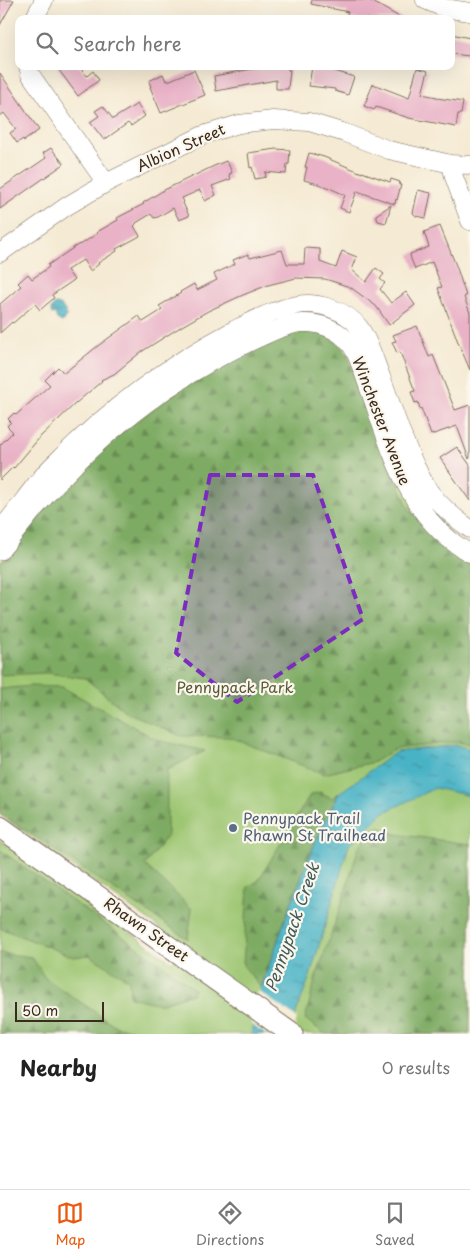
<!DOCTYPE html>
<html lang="en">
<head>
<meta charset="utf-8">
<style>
  body { margin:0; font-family:"Playpen Sans",sans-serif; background:#f2f2f2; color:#222 }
  .scale { position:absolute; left:15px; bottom:12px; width:89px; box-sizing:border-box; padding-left:5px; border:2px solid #3b2a1e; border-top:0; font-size:14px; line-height:18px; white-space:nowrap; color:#3b2a1e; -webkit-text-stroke:4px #fbf7ec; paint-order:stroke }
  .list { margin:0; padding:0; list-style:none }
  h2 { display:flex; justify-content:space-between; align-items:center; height:65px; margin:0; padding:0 20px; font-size:21px }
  h2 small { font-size:16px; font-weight:400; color:#767676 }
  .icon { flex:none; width:28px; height:28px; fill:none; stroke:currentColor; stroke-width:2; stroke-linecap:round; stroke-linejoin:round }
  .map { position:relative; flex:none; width:470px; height:1034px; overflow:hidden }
  .search { position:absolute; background:#fff; box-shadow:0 5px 20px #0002; left:15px; right:15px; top:15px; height:55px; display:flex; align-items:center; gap:12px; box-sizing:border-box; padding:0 18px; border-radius:10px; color:#767676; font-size:19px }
  .sheet { height:155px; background:#fff }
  nav { display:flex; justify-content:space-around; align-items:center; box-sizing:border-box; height:70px; border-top:1px solid #e0e0e0; background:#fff; font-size:14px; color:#767676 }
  nav a { display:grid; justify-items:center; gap:2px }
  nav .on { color:#ea580c }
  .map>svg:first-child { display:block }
</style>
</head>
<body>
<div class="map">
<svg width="470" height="1034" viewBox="0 0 470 1034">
  <defs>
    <pattern id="forest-firs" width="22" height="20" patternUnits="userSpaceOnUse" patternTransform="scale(1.25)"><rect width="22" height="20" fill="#7eab64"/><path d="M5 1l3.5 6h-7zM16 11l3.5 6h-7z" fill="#688b52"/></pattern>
    <pattern id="water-ripples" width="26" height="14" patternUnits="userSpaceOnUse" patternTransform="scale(1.25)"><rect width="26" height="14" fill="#48b3c6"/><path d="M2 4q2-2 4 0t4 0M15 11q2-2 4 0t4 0" fill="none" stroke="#3d92a0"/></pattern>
  </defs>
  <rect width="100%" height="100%" fill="#fbf7ec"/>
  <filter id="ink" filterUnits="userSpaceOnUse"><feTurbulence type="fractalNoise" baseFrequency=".02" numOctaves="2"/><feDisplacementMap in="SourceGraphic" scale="10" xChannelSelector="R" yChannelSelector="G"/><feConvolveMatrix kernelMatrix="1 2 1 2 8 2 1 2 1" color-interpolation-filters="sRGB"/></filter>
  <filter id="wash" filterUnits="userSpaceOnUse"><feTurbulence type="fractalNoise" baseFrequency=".0096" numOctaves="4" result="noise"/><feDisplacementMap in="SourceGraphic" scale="20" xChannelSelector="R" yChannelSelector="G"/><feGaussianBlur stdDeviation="1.12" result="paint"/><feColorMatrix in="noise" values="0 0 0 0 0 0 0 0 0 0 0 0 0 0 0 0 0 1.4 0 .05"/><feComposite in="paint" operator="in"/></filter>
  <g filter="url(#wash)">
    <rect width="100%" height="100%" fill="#f5ead3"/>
    <path fill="#9dc672" stroke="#6c7848" d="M327 331 389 460 470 557V1034H0V840L172 962 185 946 0 815V562L54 493 147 408 275 334Z"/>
    <path fill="url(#forest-firs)" stroke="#5c6a41" d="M294 330 318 333 336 340 348 354 373 424 409 509 457 557 470 562V744L455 742 395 749 374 762 324 774 229 737 181 736 126 712 85 678 47 673 0 675V562L9 556 62 488 124 431 204 372Z
      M30 686 62 687 157 740 205 751 167 770V836L145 865 192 909 188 939 0 813V689Z
      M320 792 332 798 339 793 317 838 287 914 261 988 243 965 248 887 258 881 310 795Z
      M379 826 395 834 470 844V1034H325L305 1019 316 977 341 906 359 846Z
      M0 850 156 960 194 989 192 994 159 1004 130 997 129 980 89 955 74 957 0 928Z
      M0 953 32 957 45 978 117 1027 159 1034H0Z"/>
    <path fill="url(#water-ripples)" stroke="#426e72" d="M56 304C63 305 66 311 66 317L62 322 57 319 55 313 52 314 51 310 54 305Z
      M456 745 470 749V796L435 788 383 813 349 845 310 976 296 1013 291 1034H251L261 988 287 914 317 838 339 793 396 752Z"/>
    <path fill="#f5ead3" d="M258 991 297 1018 293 1034H265L251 1024Z"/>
    <g id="blocks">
      <path fill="#e9b2c7" d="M0 0H14L0 25Z
        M312 0H369L403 19H352L346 16 348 12 311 4Z
        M451 34 470 38V56L451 54Z
        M56 66H79L87 76 93 71 99 80 78 96Z
        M268 66H288V70H290L288 89H276V80L216 91 214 76Z
        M312 66H326L325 68 354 77 348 95 335 91V89L309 86Z
        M417 68 428 71 422 94 437 97V98L463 102 461 114H458L456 127 409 118 376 107 374 110 364 106 373 84 409 98Z
        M194 70 205 95 161 113 150 87H151L149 81 163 74 166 81 168 80V81Z
        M0 73 39 130 24 141 23 139 17 143 10 133 16 129 4 113 0 116Z
        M137 104 145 116 131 126 128 123 104 140 90 122 99 116 95 111 103 106 113 119Z
        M51 148 64 164 0 209V189L46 158 43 153Z
        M276 149 290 150 289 164H287L286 174 265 172 266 177 255 179 252 167 250 168 248 153Z
        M309 153 324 157 362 173V172L390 182 391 179 400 182 399 185H401L397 200 396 199 395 204 391 203 357 191 349 212 340 208 345 195 325 186 304 180 307 167H305Z
        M226 161 227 163H228L232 173 229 174 231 179 212 186 216 195 205 201 200 190 182 198 184 202 183 203 189 216 179 220 173 208 158 217 154 218 151 214 136 223V224L134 226 140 236 116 249 117 251 98 263 99 264 90 271 83 260 67 270 74 280 52 295 54 298 40 310 35 304 13 323 12 322 0 333V304L21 286 18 283 28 274 32 279 49 267 48 265 79 244 80 245 98 233 97 232 118 220 117 218 144 204 143 203 164 190 214 166Z
        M418 190 431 193 426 218 416 216 413 213Z
        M391 205 386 223 378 221 376 215Z
        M440 226 457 268 466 296 464 297 470 313V370L458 342 438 288 442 287 432 262 415 269 411 259 410 254 429 247 424 232Z
        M305 248 320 249V262L336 268 342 251 357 257 352 270 366 282 376 268 384 274 380 279 385 283 380 289 391 303 406 292 415 305 389 325 376 306 361 295 350 287 325 279 296 278 268 285 243 295 208 311 182 326 141 352 114 374 101 380 102 381 76 403 41 436 14 468 13 467 0 480V445L13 432 7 426 11 422 8 419 14 413 16 415 50 385 45 380 58 367 64 373 99 345 139 316 143 322 162 310 159 306 181 293 180 292 194 284 197 290 217 280 214 274 235 264 233 260 248 254 250 258 282 250 287 264H304Z
        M417 326 429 357 433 355 455 410 470 405V458L469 459 457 426 431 435 421 408 420 409 418 402 415 403 411 392 415 391 400 352 397 353 392 342 396 341 393 335Z
        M457 447 470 465V501L440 458Z"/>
    </g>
  </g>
  <g filter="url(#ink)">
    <use href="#blocks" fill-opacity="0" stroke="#7c6d5d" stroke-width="1"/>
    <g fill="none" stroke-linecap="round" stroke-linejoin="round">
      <g stroke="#7c6d5d" stroke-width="19">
        <path id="minor" d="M425 0 444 8 470 12
          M34 19 44 0
          M28 66 30 74 106 183
          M451 164 454 177 470 221
          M0 253 67 206 106 183 203 135 239 124 273 120 309 122 345 133 389 150 451 164 470 165
          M0 530C19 509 34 483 55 463 108 410 168 365 234 330 254 320 275 309 297 305 317 301 346 310 359 327 370 342 375 362 382 379 393 408 402 439 416 467 421 477 426 488 433 496 444 509 456 519 470 529
          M0 551C12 537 24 522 36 507 53 487 71 468 90 450 139 404 195 367 256 339 270 333 286 324 302 323 321 322 340 330 351 345 360 358 365 379 371 394 392 454 410 521 470 553"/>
      </g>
      <g stroke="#7c6d5d" stroke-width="23">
        <path id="major" d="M0 827 292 1034"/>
      </g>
      <use href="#minor" stroke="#fff" stroke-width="18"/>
      <use href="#major" stroke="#fff" stroke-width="21"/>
    </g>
  </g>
  <path fill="#7b2cbf" fill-opacity="0.2" stroke="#7b2cbf" stroke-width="4" stroke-dasharray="10 6" stroke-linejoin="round" d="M210 475H313L363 619 237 702 176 653Z"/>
  <circle fill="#5c6f8a" stroke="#fbf7ec" stroke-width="2" cx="233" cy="828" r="5"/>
  <g text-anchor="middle" stroke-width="4.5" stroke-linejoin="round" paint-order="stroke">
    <g font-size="15" fill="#3b2a1e" stroke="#fbf7ec">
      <text transform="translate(181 148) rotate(-24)" y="5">Albion Street</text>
      <text transform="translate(381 421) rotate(69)" y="5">Winchester Avenue</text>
      <text transform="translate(146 930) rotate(35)" y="5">Rhawn Street</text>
    </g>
    <g font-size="15" fill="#585937" stroke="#fbf7ec">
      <text x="235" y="693">Pennypack Park</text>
    </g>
    <g font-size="15" fill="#4e5e75" stroke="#fbf7ec" text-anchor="start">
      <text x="243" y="824">Pennypack Trail<tspan x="243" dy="17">Rhawn St Trailhead</tspan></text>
    </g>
    <g font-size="16" font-style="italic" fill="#405a59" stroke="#fbf7ec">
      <text transform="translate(292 927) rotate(-71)" y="6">Pennypack Creek</text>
    </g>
  </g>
</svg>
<div class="scale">50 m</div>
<div class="search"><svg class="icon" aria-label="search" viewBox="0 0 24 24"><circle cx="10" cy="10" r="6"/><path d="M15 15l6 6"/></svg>Search here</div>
</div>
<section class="sheet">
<h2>Nearby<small>0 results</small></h2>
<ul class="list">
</ul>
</section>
<nav>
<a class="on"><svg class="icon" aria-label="map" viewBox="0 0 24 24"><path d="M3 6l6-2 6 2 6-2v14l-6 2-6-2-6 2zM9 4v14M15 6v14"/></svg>Map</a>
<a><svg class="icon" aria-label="directions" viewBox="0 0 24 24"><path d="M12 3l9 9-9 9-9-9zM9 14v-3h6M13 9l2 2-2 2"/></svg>Directions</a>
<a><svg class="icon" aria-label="saved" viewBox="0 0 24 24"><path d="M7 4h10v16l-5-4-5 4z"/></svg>Saved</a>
</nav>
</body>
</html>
